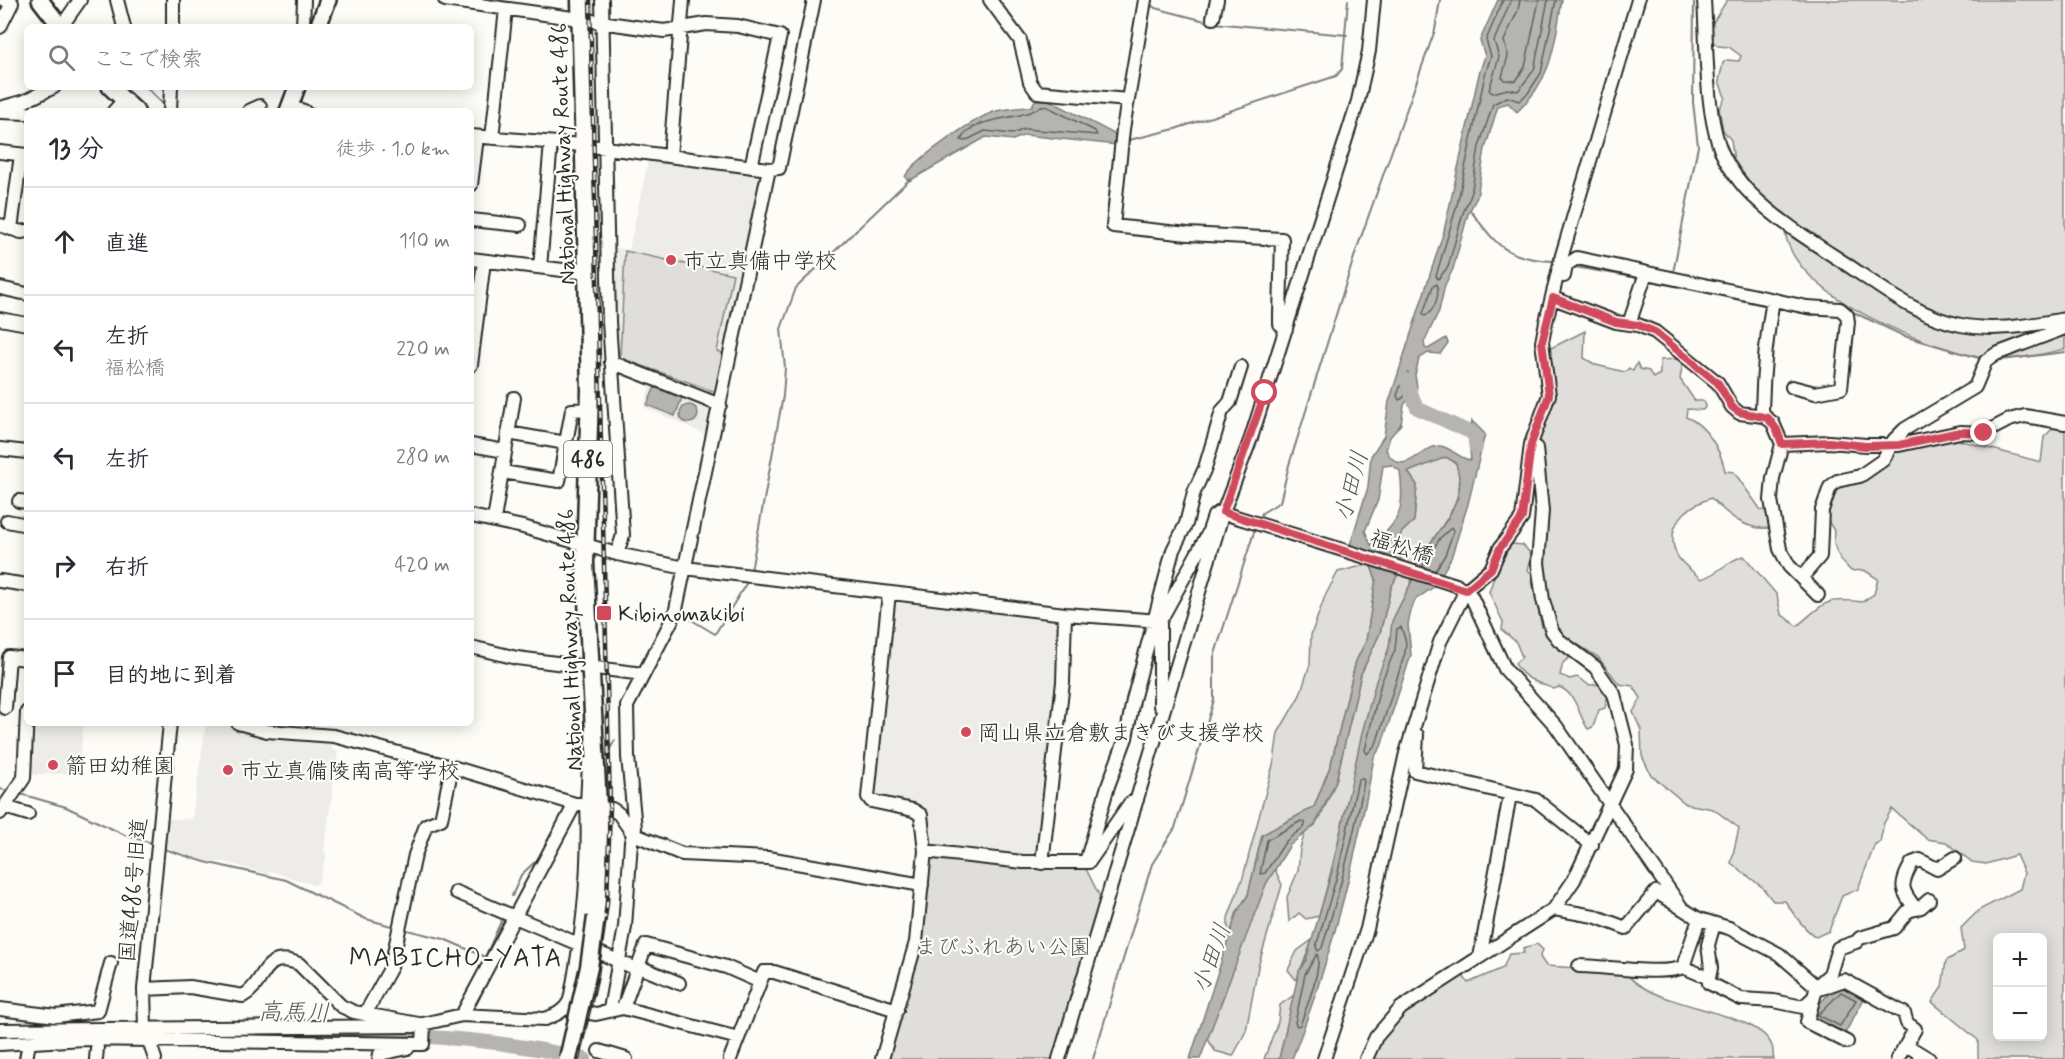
<!DOCTYPE html>
<html lang="ja">
<head>
<meta charset="utf-8">
<style>
  body { margin:0; font-family:Mynerve,"Klee One",sans-serif; background:#f7f7f7; color:#2b2b33 }
  .controls { position:absolute; right:18px; bottom:18px; display:grid; overflow:hidden; border-radius:9px; box-shadow:0 3px 15px #0003 }
  .controls button { width:54px; height:54px; display:grid; place-items:center; padding:0; border:0; border-bottom:2px solid #e1e1e2; background:#fff; color:#2b2b33; font:30px sans-serif }
  .stop { position:absolute; width:18px; height:18px; margin:-14px; border:4px solid #d1495b; border-radius:50%; background:#fff }
  .stop.end { background:#d1495b; border-color:#fff; box-shadow:0 2px 6px #0008 }
  .list { margin:0; padding:0; list-style:none }
  h2 { display:flex; justify-content:space-between; align-items:center; height:78px; margin:0; padding:0 24px; font-size:26px }
  h2 small { font-size:20px; font-weight:400; color:#7c7c81 }
  .list li { display:grid; grid-template-columns:39px 1fr auto; gap:18px; align-items:center; box-sizing:border-box; height:108px; padding:0 24px; border-top:2px solid #e1e1e2 }
  .list b { display:block; font-size:22px; white-space:nowrap }
  .list p { margin:0; font-size:20px; white-space:nowrap; color:#7c7c81 }
  .list em { font-size:20px; font-style:normal; color:#7c7c81 }
  .icon { flex:none; width:33px; height:33px; fill:none; stroke:currentColor; stroke-width:2; stroke-linecap:round; stroke-linejoin:round }
  .map { position:relative; flex:none; width:2065px; height:1059px; overflow:hidden }
  .search { position:absolute; background:#fff; box-shadow:0 3px 15px #0003; left:24px; top:24px; width:450px; height:66px; display:flex; align-items:center; gap:15px; box-sizing:border-box; padding:0 21px; border-radius:9px; color:#7c7c81; font-size:22px }
  .panel { position:absolute; background:#fff; box-shadow:0 3px 15px #0003; left:24px; top:108px; width:450px; height:618px; border-radius:9px }
  .map>svg:first-child { display:block }
</style>
</head>
<body>
<div class="map">
<svg width="2065" height="1059" viewBox="0 0 2065 1059">
  <rect width="100%" height="100%" fill="#fdfcf7"/>
  <filter id="ink" filterUnits="userSpaceOnUse"><feTurbulence type="fractalNoise" baseFrequency=".0167" numOctaves="2"/><feDisplacementMap in="SourceGraphic" scale="12" xChannelSelector="R" yChannelSelector="G"/><feConvolveMatrix kernelMatrix="1 2 1 2 8 2 1 2 1" color-interpolation-filters="sRGB"/></filter>
  <g filter="url(#ink)">
    <path fill="#edece8" d="M653 158 764 171 718 400 616 362 613 247 629 250 648 161Z
      M651 381 715 407 709 436 644 407Z
      M892 599 1062 620 1060 678 1041 858 927 847 924 816 871 798Z
      M28 723H84L78 773 27 775Z
      M206 723H220L265 736 333 741 332 750 338 751 324 852 327 854 318 883 313 885 271 871 267 874 225 862 206 861 162 846 164 819H192Z"/>
    <path fill="#dfdeda" stroke="#858482" stroke-width="1.5" fill-rule="evenodd" d="M1727 0H2065V349C2037 355 2007 363 1978 357 1920 344 1772 290 1785 214L1761 197 1734 161 1731 140 1723 130 1719 109 1725 97 1719 81 1723 63 1727 60 1739 61 1741 56 1729 47 1718 46 1712 41V24Z
      M625 251 733 274 717 351 724 354 716 392 620 358Z
      M1585 331 1584 358 1596 365 1625 372 1629 368 1633 371 1637 363 1640 369 1649 371 1653 378 1660 374V360L1678 359 1683 361 1680 379 1695 401H1704L1706 406 1703 410 1687 409 1686 417C1707 425 1721 451 1725 471L1734 472 1761 510 1767 511 1772 528C1745 531 1728 515 1711 498 1687 506 1663 526 1677 555 1681 564 1694 572 1701 579 1719 574 1727 560 1744 556L1777 595 1781 614 1797 626C1825 603 1824 597 1862 602L1874 594 1878 579 1864 570 1851 571C1839 559 1832 548 1834 531L1826 517V493L1896 445 1932 433 2041 462 2044 437 2056 425 2065 427V1059H1978V1040L1932 1002 1942 987 1946 961 1964 950 1961 928 1979 910 2020 889 2024 873 2016 855 1986 864 1972 862 1946 842 1927 839 1892 809 1884 823 1880 842 1875 844 1858 889 1842 896 1829 931 1816 937C1805 930 1792 912 1785 901H1773L1762 887 1731 863 1739 828 1713 809 1686 804 1651 775 1642 756 1641 730 1633 712 1641 698 1633 686 1619 684 1598 657 1557 632 1546 594 1545 546 1548 512 1539 435 1549 349ZM1998 938H2042V1036H1998Z
      M1446 457 1456 463C1470 503 1436 529 1419 561 1415 567 1414 575 1411 582 1407 594 1400 604 1395 615 1390 626 1392 639 1388 651 1357 737 1345 828 1319 916L1306 919 1299 913 1289 922 1287 897 1298 871 1300 848 1305 833 1321 816 1336 781 1361 674 1380 633 1391 588 1398 574 1400 565 1396 544 1402 532 1414 521 1417 485 1408 472Z
      M1512 544 1523 545 1531 554 1528 570 1535 577 1532 582 1542 627 1558 649 1571 656 1563 663 1560 675 1570 679 1577 677 1589 685 1601 684 1609 691 1605 708 1599 710 1593 727 1588 729C1578 715 1577 694 1559 687L1554 689C1539 683 1522 679 1515 663L1522 657 1516 642 1502 630 1503 622 1489 592 1500 559Z
      M1370 564 1376 579 1366 641 1356 661 1331 764 1314 807 1262 835 1248 895 1237 912 1228 943V918L1243 877 1274 761 1278 733 1300 695 1310 664 1311 635 1325 596 1338 572Z
      M934 855 1038 868 1086 869 1102 901 1055 1059H886L928 859Z
      M1274 867 1282 885 1258 967 1246 1031 1233 1056 1215 1051 1207 1038C1230 981 1247 922 1274 867Z
      M1312 940C1308 954 1300 967 1297 981L1288 970 1297 951Z
      M1537 944 1543 950 1540 957 1546 966 1625 971C1647 1009 1759 1009 1772 1046 1774 1050 1772 1055 1774 1059H1371C1395 1011 1419 1002 1462 974L1468 983 1503 968 1509 954 1524 953 1523 948Z
      M1294 995 1279 1059H1264L1278 1022 1280 1005Z"/>
    <path fill="#b5b4b1" stroke="#7e7d7b" stroke-width="1.5" fill-rule="evenodd" d="M1498 0H1562C1554 46 1553 78 1517 112L1508 103 1498 106 1485 149 1477 197 1468 214 1453 269 1445 285 1439 311 1424 342 1425 348 1428 349 1446 338 1448 343 1440 354 1428 353 1419 359 1415 375 1417 387 1404 405 1401 424 1390 437 1386 450C1403 482 1423 444 1440 446 1451 447 1459 459 1471 460L1469 441 1472 421 1485 434 1468 504 1451 558 1435 586 1415 600 1411 611 1408 624 1411 655 1381 747 1374 757C1356 861 1330 962 1292 1059H1279L1299 971 1306 960 1332 871 1362 733 1376 681 1389 648 1392 621 1412 581 1417 563 1448 518 1458 497 1460 481 1456 463 1446 457 1408 472 1417 485 1414 521 1402 532 1396 544 1401 556 1398 574 1391 588 1380 633 1361 674 1336 781 1315 825 1290 845 1266 884 1200 1059H1190L1237 912 1248 895 1262 835 1314 807 1331 764 1356 661 1366 641 1376 579 1370 564 1350 545 1368 487 1371 456 1384 436 1389 402 1444 231 1479 74 1485 56 1480 40ZM1392 465 1400 471C1405 508 1401 522 1371 545L1365 531 1378 500 1383 466Z
      M1035 100H1049L1120 137 1117 145 1025 135 1013 140 986 137 909 181 905 177C912 161 973 120 991 113 1002 108 1019 109 1032 106Z
      M655 387 682 398 675 416 647 405Z
      M680 414a9 9 0 1 1 18 0a9 9 0 1 1-18 0Z
      M1844 985 1865 997 1844 1035 1812 1021V1012L1833 989Z"/>
    <g fill="none" stroke-linecap="round" stroke-linejoin="round">
      <path stroke="#626261" stroke-width="1.5" d="M1503 0 1486 40 1491 56 1485 75 1457 205 1436 276 1438 279 1448 267 1463 213 1471 195 1479 147 1493 104 1507 97 1519 101 1528 93 1541 73 1556 0
        M1511 0 1494 41 1499 57 1489 90 1492 93 1508 89 1518 91 1534 70 1548 0
        M1520 0 1518 10 1504 41 1508 56 1502 77 1504 80 1516 81 1525 67 1539 0
        M1041 106 1048 107 1095 131 1097 135 1025 129 1012 134 985 131 965 141 961 140C973 114 1022 122 1041 106Z
        M1437 284C1440 294 1435 311 1425 316L1423 313 1433 286Z
        M1408 373 1411 387 1403 398 1399 400 1397 396 1404 375Z
        M1422 567 1440 538 1452 527 1454 530 1445 555 1435 571
        M1401 627 1406 642 1405 653 1376 744 1367 754 1365 750 1381 683 1395 650 1397 629Z
        M1362 778 1364 781C1354 838 1339 893 1322 948L1318 951 1316 947 1338 872 1358 780Z
        M1301 821 1305 822V826L1286 841 1265 873 1260 874 1267 840Z
        M1317 954C1323 964 1305 1012 1300 1025L1297 1026 1295 1023 1305 974Z
        M1841 992 1856 1000 1840 1026 1818 1015Z"/>
      <path stroke="#7e7d7b" stroke-width="2" d="M1150 4 1155 8 1213 23 1347 35
        M146 87 165 106
        M306 107 321 111
        M265 109 276 111
        M1125 141 1175 129 1336 76 1342 69 1348 0
        M1470 210C1497 245 1504 258 1552 261
        M1575 267 1639 278
        M1673 273 1698 146 1693 102 1694 0
        M1647 280 1768 305
        M1777 307 1812 315 1821 314
        M1853 312 1904 336 1982 359
        M1994 361 2065 352
        M1260 519 1262 513 1280 502 1289 465 1356 251 1435 30 1440 0
        M751 571 783 396 785 368 781 329 796 288 910 179
        M680 613 715 634 749 579
        M603 761 615 740
        M0 789 9 791
        M17 793 66 807 127 836 152 843
        M164 849 205 862 286 880 366 919 395 927
        M512 896 521 875 539 858
        M403 929 444 939 485 957 504 915
        M476 1005 500 956
        M462 1041 464 1035
        M1093 1059 1152 864 1175 828 1214 700V657L1256 526"/>
      <path stroke="#b5b4b1" stroke-width="14" d="M1406 380 1417 408 1474 434 1476 448
        M244 1033C359 1035 471 1031 585 1059
        M166 1035 216 1034"/>
      <g stroke="#2b2b2b" stroke-width="16">
        <path id="minor" d="M117 0 124 27
          M445 0 664 31 706 24 738 26 780 36 751 167
          M602 0 609 321 623 535 617 554
          M990 0 1020 40 1030 82 1037 92 1128 100
          M1145 0 1123 129 1113 226 1188 234 1282 239 1280 316V324L1286 329
          M1704 0C1707 43 1705 114 1722 153 1729 168 1742 186 1754 197 1781 223 1814 243 1846 264 1882 288 1918 317 1961 325 1996 332 2031 325 2065 319
          M1213 18 1217 0
          M0 27 12 3 5 0
          M61 27 80 0
          M173 27V0
          M303 27 304 0
          M290 107 304 111
          M0 108 25 101 54 87
          M114 111 123 101
          M170 111 171 87
          M249 111 260 106
          M0 112 27 113
          M471 136 583 145 769 169
          M492 138 506 9
          M0 152 27 155
          M670 156 683 0
          M471 185 477 137
          M471 220 520 225
          M0 225 21 232 27 231
          M11 229 21 155
          M471 259 588 273
          M540 267 551 143
          M1564 276 1566 265 1577 258 1807 307 1840 309 1847 315 1848 322 1841 388 1815 393 1792 387
          M0 288 27 294
          M1553 298 1616 322 1638 325 1655 332 1718 383 1732 407 1739 413 1764 416 1773 423 1782 444 1773 478 1771 500 1780 549 1789 566 1818 595
          M0 319 27 324
          M1629 324 1646 273
          M611 362 720 405
          M471 365 484 261
          M1764 416 1762 410C1763 372 1766 337 1773 300
          M508 433 566 443
          M1782 444 1829 442 1866 445H1899L1960 432 1984 433 2009 420 2025 416 2065 423
          M471 445 505 451
          M0 449 27 452
          M502 472 559 481 572 410 590 409
          M19 501 27 502
          M471 516 523 527 617 554 685 568 1065 614 1160 621
          M494 520 514 398
          M7 521 27 525
          M1802 577 1820 556 1822 510 1830 487 1837 481 1860 476 1883 460 1894 440 1905 429 1975 387 1986 361 1996 354 2065 328
          M0 581 27 585
          M889 593 868 797 871 801 913 810 921 815 925 851
          M471 647 517 658 643 674
          M1160 706V621L1208 534 1214 516 1220 512 1456 585 1471 596 1505 669 1556 726 1681 907
          M5 708 9 657 27 659
          M238 723 267 731 334 736 452 767 575 804H587L589 763
          M1417 735 1415 771 1536 800 1592 845
          M5 807 28 814
          M599 808 612 809 619 814 633 834 682 854 768 858 922 885
          M0 813 24 778 27 712
          M1086 862 1108 786 1126 738 1133 700 1173 550 1186 524 1194 492 1205 468 1222 411 1230 402 1241 367
          M1042 863 1063 682 1065 614
          M456 892 637 969
          M1554 909 1594 916 1626 928 1656 892 1699 919 1729 928 1779 954 1818 988H1822L1844 980 1904 1013 1907 1023 1915 1029 1906 1045 1929 1059
          M1916 909C1901 890 1899 886 1912 863L1920 860 1937 869 1955 858
          M1480 957 1510 795
          M637 966 679 983
          M1579 966C1603 966 1665 976 1683 967L1699 919
          M1683 967 1709 978V983L1741 999 1774 1001 1803 1007 1813 998
          M1709 978 1711 968 1708 945 1714 924
          M144 989 190 987 243 996C267 983 261 949 299 964L341 1006 354 1012 424 1025 423 1044
          M623 1008 646 945 726 967 758 981
          M0 1009 56 1016 98 1011 111 963
          M610 1009 625 927 631 842 635 828 628 757 627 706 675 614 769 169 779 168 814 0
          M571 1010 596 1014 623 1008 738 1038
          M365 1014 391 967 415 855 426 825 441 819 452 767
          M462 1015 575 804
          M0 1030 414 1026 462 1015 545 1019C556 1015 565 1011 570 1000 583 935 590 870 587 804
          M1847 1042 1807 1022 1817 986 1830 974 1838 948 1856 942 1860 938 1894 928 1908 911 1921 907 1929 900
          M0 1044 84 1039 423 1044
          M599 1051 626 1059
          M26 1059 29 1043
          M96 1059 97 1048
          M155 1059 145 1029 144 989 170 723
          M379 1059 380 1054 408 1048
          M730 1059 764 972H774L897 1010
          M882 1059 916 942 925 851 1023 862H1089L1130 803 1137 800
          M1059 1059 1223 512 1251 438 1358 101 1369 51 1374 0
          M1324 1059 1367 929 1406 753 1440 642 1466 590 1491 569 1500 548 1522 518 1531 444 1549 395 1542 342 1546 322 1562 255 1638 0
          M1366 1059 1376 1037 1401 1008 1554 909 1574 880 1626 769 1627 745 1614 694 1595 667 1559 640 1552 631 1543 600 1538 563 1542 511 1536 448
          M1897 1059 1906 1045"/>
      </g>
      <g stroke="#2b2b2b" stroke-width="20">
        <path id="major" d="M40 0 61 27
          M318 27 328 0
          M110 87 136 111
          M288 111 297 87"/>
      </g>
      <g stroke="#2b2b2b" stroke-width="21">
        <path id="highway" d="M580 0 590 390 585 563 600 843 596 917"/>
      </g>
      <use href="#minor" stroke="#fdfcf7" stroke-width="12"/>
      <use href="#major" stroke="#fdfcf7" stroke-width="15"/>
      <use href="#highway" stroke="#fdfcf7" stroke-width="16"/>
      <g stroke="#2b2b2b" stroke-width="4.5">
        <path id="rail" d="M578 1059 597 975 607 904 610 805 590 0"/>
      </g>
      <use href="#rail" stroke="#fdfcf7" stroke-width="2" stroke-dasharray="7" stroke-linecap="butt"/>
      <g stroke="#2b2b2b" stroke-width="21" stroke-linecap="butt">
        <path id="highway-bridge" d="M568 1059 589 967 596 917"/>
      </g>
      <use href="#highway-bridge" stroke="#fdfcf7" stroke-width="16"/>
    </g>
  </g>
  <g fill="none" stroke-linecap="round" stroke-linejoin="round" filter="url(#ink)">
    <path stroke="#d1495b" stroke-width="8" d="M1265 393 1223 512 1466 590 1491 569 1500 548 1522 518 1531 444 1549 395 1542 342 1553 298 1616 322 1638 325 1655 332 1718 383 1732 407 1739 412 1768 418 1777 430 1782 444 1829 442 1866 446 1899 445 1960 432 1984 433"/>
  </g>
  <g fill="#d1495b" stroke="#fdfcf7" stroke-width="2">
    <circle cx="671" cy="260" r="6"/>
    <rect x="596" y="605" width="16" height="16" rx="3"/>
    <circle cx="966" cy="732" r="6"/>
    <circle cx="53" cy="765" r="6"/>
    <circle cx="228" cy="770" r="6"/>
  </g>
  <g text-anchor="middle" stroke-width="4.5" stroke-linejoin="round" paint-order="stroke">
    <rect fill="#fdfcf7" stroke="#6a6a68" stroke-width="1.5" x="564" y="441" width="48" height="36" rx="4.5"/>
    <g font-size="21" font-weight="bold" fill="#2b2b2b">
      <text x="588" y="466">486</text>
    </g>
    <g font-size="22" fill="#2b2b2b" stroke="#fdfcf7">
      <text transform="translate(562 154) rotate(-92)" y="8">National Highway Route 486</text>
      <text transform="translate(1402 546) rotate(18)" y="8">福松橋</text>
      <text transform="translate(569 640) rotate(-92)" y="8">National Highway Route 486</text>
      <text transform="translate(132 890) rotate(-85)" y="8">国道486号旧道</text>
    </g>
    <g font-size="22" fill="#2b2b2b" stroke="#fdfcf7" text-anchor="start">
      <text x="683" y="268">市立真備中学校</text>
      <text x="618" y="621">Kibinomakibi</text>
      <text x="978" y="740">岡山県立倉敷まきび支援学校</text>
      <text x="65" y="773">箭田幼稚園</text>
      <text x="240" y="778">市立真備陵南高等学校</text>
    </g>
    <g font-size="22" fill="#585857" stroke="#fdfcf7">
      <text x="1003" y="954">まびふれあい公園</text>
    </g>
    <g font-size="24" font-style="italic" fill="#5b5b5a" stroke="#fdfcf7">
      <text transform="translate(1351 486) rotate(-75)" y="8">小田川</text>
      <text transform="translate(1211 958) rotate(-70)" y="8">小田川</text>
      <text transform="translate(294 1012) rotate(1)" y="8">高馬川</text>
    </g>
    <g font-size="26" letter-spacing="1.5" fill="#2b2b2b" stroke="#fdfcf7">
      <text x="456" y="966">MABICHO-YATA</text>
    </g>
  </g>
</svg>
<div class="controls">
<button>+</button>
<button>−</button>
</div>
<div class="stop" style="left:1265px;top:393px"></div>
<div class="stop end" style="left:1984px;top:433px"></div>
<div class="search"><svg class="icon" aria-label="search" viewBox="0 0 24 24"><circle cx="10" cy="10" r="6"/><path d="M15 15l6 6"/></svg>ここで検索</div>
<section class="panel">
<h2>13 分<small>徒歩 · 1.0 km</small></h2>
<ul class="list">
<li><svg class="icon" aria-label="ahead" viewBox="0 0 24 24"><path d="M12 20V5M6 11l6-6 6 6"/></svg><div><b>直進</b></div><em>110 m</em></li>
<li><svg class="icon" aria-label="left" viewBox="0 0 24 24"><path d="M17 20v-9H6M10 6l-5 5 5 5"/></svg><div><b>左折</b><p>福松橋</p></div><em>220 m</em></li>
<li><svg class="icon" aria-label="left" viewBox="0 0 24 24"><path d="M17 20v-9H6M10 6l-5 5 5 5"/></svg><div><b>左折</b></div><em>280 m</em></li>
<li><svg class="icon" aria-label="right" viewBox="0 0 24 24"><path d="M7 20v-9h11M14 6l5 5-5 5"/></svg><div><b>右折</b></div><em>420 m</em></li>
<li><svg class="icon" aria-label="arrive" viewBox="0 0 24 24"><path d="M6 21V4h12l-3 4 3 4H6"/></svg><div><b>目的地に到着</b></div></li>
</ul>
</section>
</div>
</body>
</html>
